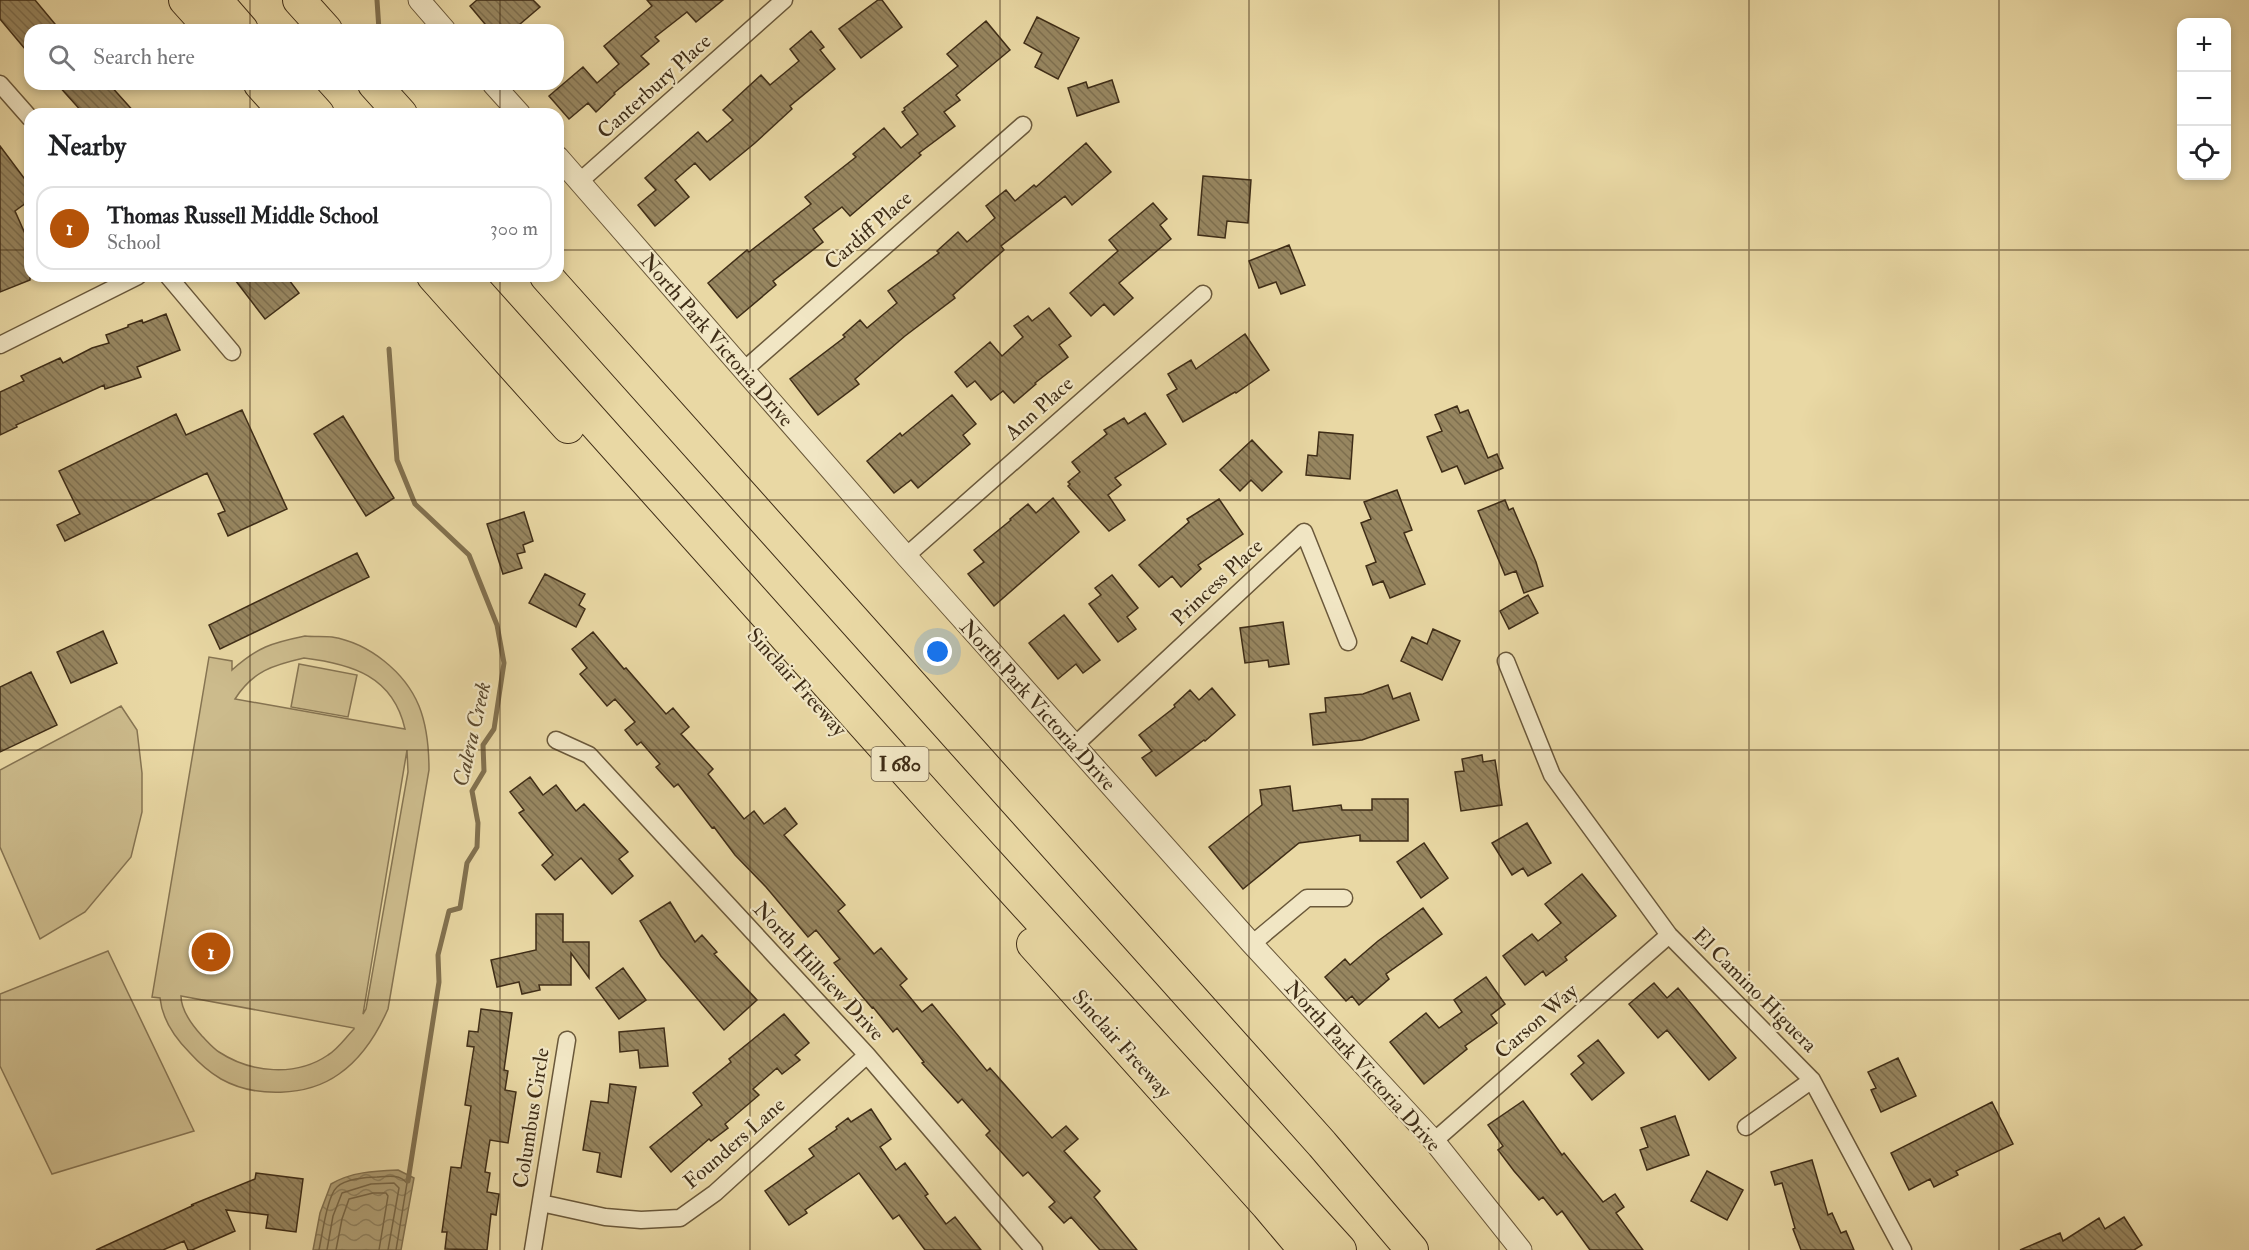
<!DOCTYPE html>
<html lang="en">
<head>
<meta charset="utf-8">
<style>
  body { margin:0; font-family:"IM FELL Double Pica",serif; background:#f2f2f2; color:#202124 }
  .controls { position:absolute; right:18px; top:18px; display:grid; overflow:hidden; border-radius:12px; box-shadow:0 3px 9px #0003 }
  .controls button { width:54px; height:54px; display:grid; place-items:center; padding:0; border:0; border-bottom:2px solid #e0e0e0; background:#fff; color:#202124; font:30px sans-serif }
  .you { position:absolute; left:938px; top:652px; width:21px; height:21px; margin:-15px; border:4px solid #fff; border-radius:50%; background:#1a73e8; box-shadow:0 0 0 9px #1a73e833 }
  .badge { display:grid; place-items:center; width:39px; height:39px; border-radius:50%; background:#b45309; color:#fff; font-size:20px; font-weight:700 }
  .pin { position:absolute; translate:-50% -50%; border:3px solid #fff; box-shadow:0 2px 6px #0006 }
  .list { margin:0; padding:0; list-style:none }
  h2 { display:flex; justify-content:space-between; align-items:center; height:78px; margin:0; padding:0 24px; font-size:26px }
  h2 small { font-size:20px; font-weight:400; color:#757577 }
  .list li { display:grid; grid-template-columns:39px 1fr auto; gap:18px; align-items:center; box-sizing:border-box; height:84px; margin:0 12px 12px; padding:0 12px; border:2px solid #e0e0e0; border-radius:18px }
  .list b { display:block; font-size:22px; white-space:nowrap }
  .list p { margin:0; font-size:20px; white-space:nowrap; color:#757577 }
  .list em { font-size:20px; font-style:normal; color:#757577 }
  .icon { flex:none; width:33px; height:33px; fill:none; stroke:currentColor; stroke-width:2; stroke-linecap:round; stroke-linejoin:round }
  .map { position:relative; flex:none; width:2249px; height:1250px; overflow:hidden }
  .search { position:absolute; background:#fff; box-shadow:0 3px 9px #0003; left:24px; top:24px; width:540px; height:66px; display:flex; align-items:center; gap:15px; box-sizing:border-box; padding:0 21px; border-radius:18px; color:#757577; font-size:22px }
  .panel { position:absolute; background:#fff; box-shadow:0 3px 9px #0003; left:24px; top:108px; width:540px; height:174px; border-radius:18px }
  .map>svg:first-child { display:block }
</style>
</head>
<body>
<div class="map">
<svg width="2249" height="1250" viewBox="0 0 2249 1250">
  <defs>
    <pattern id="water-waves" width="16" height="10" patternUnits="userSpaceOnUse" patternTransform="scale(1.5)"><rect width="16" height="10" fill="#af9e74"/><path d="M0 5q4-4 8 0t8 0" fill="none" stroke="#90815e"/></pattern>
    <pattern id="building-back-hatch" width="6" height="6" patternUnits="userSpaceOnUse" patternTransform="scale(1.5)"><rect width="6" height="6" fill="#978660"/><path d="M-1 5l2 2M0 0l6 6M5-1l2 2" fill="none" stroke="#7d6e4e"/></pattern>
  </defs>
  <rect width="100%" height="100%" fill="#e9d8a4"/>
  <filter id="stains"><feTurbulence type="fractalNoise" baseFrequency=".00333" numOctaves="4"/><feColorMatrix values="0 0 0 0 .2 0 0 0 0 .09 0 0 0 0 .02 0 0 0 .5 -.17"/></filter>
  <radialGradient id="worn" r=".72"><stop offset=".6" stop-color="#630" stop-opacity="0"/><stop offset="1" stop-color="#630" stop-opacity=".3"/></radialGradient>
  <path fill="#ccbb8c" stroke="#867452" stroke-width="1.5" fill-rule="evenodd" d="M305 636C314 637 324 636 332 637 369 643 405 672 419 706 427 726 429 749 429 770L388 1009C377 1034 362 1058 339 1074 307 1097 255 1098 221 1079 209 1072 199 1063 190 1053 175 1038 162 1018 160 998L152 997 209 657 232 661V670C258 647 271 643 305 636ZM304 658C352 664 393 676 405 729L235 699C253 671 273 665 304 658ZM407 750 408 772 366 1009 363 1014ZM181 996 354 1028V1029C346 1037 338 1049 328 1055 296 1077 251 1073 219 1052 213 1048 207 1041 202 1036 192 1025 181 1011 181 996Z
    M299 664 357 675 348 717 291 707Z
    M121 706 137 730 142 773V812L131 857 85 912 40 939 0 847V770Z
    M108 951 194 1131 52 1174 0 1066V994Z"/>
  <path fill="url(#water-waves)" stroke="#82714f" stroke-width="1.5" d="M398 1170 414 1178 401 1250H313L320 1213 331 1184C351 1172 374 1171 398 1170Z"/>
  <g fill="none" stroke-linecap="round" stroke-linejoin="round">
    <path stroke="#776646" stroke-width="1.5" d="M319 1250C322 1236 327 1196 337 1187 345 1179 366 1177 377 1177 389 1176 399 1174 407 1183L396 1250
      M327 1250 333 1216 342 1193 371 1184 394 1183 399 1188 388 1250
      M336 1250 342 1219 349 1199 373 1193H386L388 1196 379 1250"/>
    <path stroke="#82714f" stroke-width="5" d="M377 0 379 30
      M389 349 397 460 415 504 469 555 497 625 504 663 494 729 483 745 484 771 472 791 478 823 477 847 467 863 460 908 449 911 438 955 439 982 408 1181"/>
  </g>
  <path fill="url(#building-back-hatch)" stroke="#3f2d17" stroke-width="1.5" d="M0 0H35L60 30H30V55L0 19Z
    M477 0H533L540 7 513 30H490L470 6Z
    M647 0H723L696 22 687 12 655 37 659 41 641 56 649 64 614 93 615 94 596 112 588 103 569 119 549 96 583 67 597 83 619 64 604 46 652 6Z
    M878 0H882L902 27 861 58 839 29Z
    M1037 17 1079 38 1058 79 1035 67 1042 53 1024 43Z
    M986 21 1010 50 956 95 960 100 944 112 955 126 919 153 921 155 850 216 842 207 813 229 823 242 773 281 776 285 737 318 708 283 747 250 749 252 811 204 805 197 856 157 853 154 884 128 901 148 918 134 902 112 905 110 904 108 958 66 947 54Z
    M811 31 824 47 820 50 835 69 790 106 792 109 755 143 710 180 695 163 675 180 689 197 655 226 638 205 656 190 645 178 698 132 707 142 733 120 723 110 761 75 770 85 799 61 790 49Z
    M1112 80 1119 102 1077 116 1068 88 1086 82 1088 88Z
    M57 84H109L136 114H84Z
    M1086 143 1111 172 1072 205 1065 196 1001 246 1004 250 953 295 955 298 905 336 855 379 859 384 818 415 790 379 845 337 843 335 860 320 867 328 897 303 888 291 939 253 937 251 958 232 967 242 995 218 986 206 1006 190 1015 201 1034 185 1036 187Z
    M0 146 30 186V200L15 211 30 245V280L0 292Z
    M1203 176 1251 180 1248 223 1227 221 1225 238 1198 235Z
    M1153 203 1167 219 1160 225 1171 239 1119 283 1133 298 1114 315 1104 304 1091 316 1070 293 1118 251 1109 240Z
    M1289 245 1305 285 1281 294 1276 282 1259 288 1249 261Z
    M232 276H286L299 293 265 319Z
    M1049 308 1071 336 1059 345 1068 357 1035 383 1036 384 1014 403 1003 391 991 400 975 381 967 387 955 372 990 342 1002 356 1023 337 1014 326 1028 316 1032 321Z
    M166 314 180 350 137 367 141 377 105 389 104 385 16 425 17 427 0 435V392L24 381 21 376 60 358 63 363 92 348 109 343 106 335 128 327V325L142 320 143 323Z
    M1245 334 1269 370 1236 393 1235 392 1183 422 1167 395 1177 389 1168 374 1191 360 1196 369Z
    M952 395 976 424 963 435 970 444 918 488 911 480 894 493 867 461 900 433 902 436Z
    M1457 406 1460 413 1468 410 1488 458 1497 454 1503 468 1465 484 1457 466 1442 472 1427 437 1442 431 1435 415Z
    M242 410 287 509 228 536 218 514 225 511 207 473 65 541 57 525 80 514 59 471 176 414 186 435Z
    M1145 413 1166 444 1115 478 1121 485 1108 495 1125 520 1109 531 1068 486 1070 484 1068 482 1080 472 1072 462 1107 434 1104 430 1124 418 1128 424Z
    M343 416 394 498 366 516 314 434Z
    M1319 432 1353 435 1350 479 1306 475 1308 455 1317 456Z
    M1252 440 1282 472 1262 491 1251 480 1240 491 1220 470Z
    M1397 490 1412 530 1404 533 1425 584 1390 598 1383 581 1373 585 1366 566 1376 562 1361 523 1371 519 1364 502Z
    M1053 498 1079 532 994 606 968 574 984 562 974 550 1011 520 1010 519 1028 504 1036 513Z
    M1219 499 1243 534 1198 565 1201 569 1181 587 1172 576 1159 587 1139 565 1189 522 1187 519Z
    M1505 500 1509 510 1513 508 1536 562 1543 586 1524 593 1516 571 1505 575 1478 511Z
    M524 512 533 541 523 545 525 552 517 554 522 568 503 574 487 524Z
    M357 553 369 577 220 649 209 625Z
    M545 574 585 594 579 605 585 609 576 627 529 603Z
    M1112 575 1138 608 1127 617 1136 629 1118 642 1089 604 1101 595 1095 588Z
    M1528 595 1538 613 1509 629 1500 611Z
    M1064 615 1100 660 1083 673 1076 664 1058 679 1029 643Z
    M1283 622 1289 664 1269 667 1268 660 1245 663 1240 628Z
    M1433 629 1460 641 1442 680 1401 661 1412 637 1427 644Z
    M103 631 117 663 71 683 57 652Z
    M593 632 624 669 626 668 666 714 673 708 689 727 681 734 713 769 708 774 744 819 754 811 764 824 785 808 797 824 784 835 845 905 838 911 874 954 881 948 907 979 900 985 922 1012 932 1004 987 1071 990 1068 1052 1138 1066 1126 1078 1139 1064 1151 1100 1191 1094 1197 1137 1250H1100L1071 1217 1064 1223 1049 1207 1055 1202 1028 1172 1023 1176 986 1135 990 1131 962 1099 958 1103 922 1063 924 1062 897 1028 893 1032 873 1007 872 1008 834 963 840 959 816 930 808 937 766 887 735 855 714 827 712 828 678 784 674 787 656 767 660 764 641 742 637 745 625 730 635 722 615 699 607 706 580 674 587 668 572 649Z
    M31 672 57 725 0 752V687Z
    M1388 685 1393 699 1410 693 1419 720 1362 740 1313 745 1310 714 1326 712 1325 698 1363 694Z
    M1212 688 1235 715 1205 741 1204 740 1156 776 1142 758 1152 751 1139 735 1175 707 1174 705 1190 690 1199 700Z
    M1482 755 1483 762 1495 760 1502 805 1461 811 1455 772 1464 771 1462 759Z
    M530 777 543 795 556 785 576 811 584 804 628 852 619 859 633 876 612 894 581 858 555 880 542 865 553 855 519 813 524 810 510 792Z
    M1290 786 1293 811 1341 805 1342 810H1372V799H1408V841H1360V835L1299 843 1243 889 1209 847 1262 805 1260 790Z
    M1527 823 1551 863 1528 876 1523 868 1512 875 1492 843Z
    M1424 843 1448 878 1421 898 1397 862Z
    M1582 874 1616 916 1565 957 1567 960 1546 976 1543 971 1525 985 1503 956 1532 934 1538 941 1561 923 1545 904Z
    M670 902 695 942 702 935 717 952 714 954 757 1000 724 1030 661 956 640 921Z
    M1423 908 1442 934 1386 974 1389 979 1359 1005 1352 996 1346 1001 1325 977 1345 959 1350 965 1378 941Z
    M536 914H563V942H589V978L571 953V985H539L540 990 522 994 519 982 497 987 491 960 536 950Z
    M623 968 646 1000 619 1019 596 988Z
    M1486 977 1505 1004 1491 1015 1497 1023 1465 1046 1467 1049 1424 1084 1390 1042 1426 1013 1439 1028 1462 1012 1454 1000Z
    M1654 983 1667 998 1678 988 1736 1058 1709 1080 1667 1030 1658 1038 1629 1004Z
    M481 1009 512 1013 504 1070 508 1071 505 1090 516 1092 508 1143 490 1140 485 1172 490 1173 487 1192 499 1194 496 1215 491 1214 487 1250 445 1249 447 1232H442L451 1167 461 1168 471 1106 465 1105 474 1047 467 1046 469 1031 478 1032Z
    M784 1014 809 1043 795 1055 800 1060 782 1074 777 1068 753 1089 759 1095 725 1124 728 1128 711 1141 709 1139 671 1172 650 1147 702 1105 693 1093 731 1062 729 1059Z
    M664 1028 668 1066 640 1068 638 1050 620 1052 619 1032Z
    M1598 1040 1624 1073 1592 1100 1571 1074 1584 1063 1578 1056Z
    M1898 1058 1916 1096 1881 1112 1871 1090 1876 1088 1868 1072Z
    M610 1084 636 1087 621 1177 597 1172 600 1153 583 1150 591 1101 608 1103Z
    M1523 1101 1562 1155 1564 1153 1603 1202 1615 1194 1624 1207 1616 1213 1643 1250H1590L1562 1211 1557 1215 1543 1197 1539 1200 1514 1171 1498 1150 1503 1146 1488 1125Z
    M1992 1102 2013 1144 1956 1171 1958 1175 1934 1187 1930 1179 1909 1190 1891 1153Z
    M871 1109 891 1139 880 1147 896 1170 905 1163 928 1194 925 1196 946 1224 955 1217 981 1250H925L899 1215 893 1219 859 1173 805 1210 807 1213 789 1225 765 1191 814 1156 809 1149 837 1129 836 1127 848 1118 851 1122Z
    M1675 1116 1689 1155 1647 1170 1640 1150 1648 1147 1641 1128Z
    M1812 1160 1828 1215 1832 1213 1841 1233 1846 1231 1854 1250H1801L1793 1229 1795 1228 1782 1183 1775 1185 1771 1172Z
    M1707 1171 1743 1190 1727 1220 1691 1201Z
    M256 1173 303 1179 296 1232 266 1228 268 1215 226 1210 235 1231 192 1250H188L184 1241 163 1250H96L194 1205H191L255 1179Z
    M2124 1217 2142 1245 2134 1250H2020L2060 1233 2063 1241 2099 1218 2105 1229Z"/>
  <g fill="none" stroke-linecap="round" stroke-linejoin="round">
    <g stroke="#6a583a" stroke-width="19">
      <path id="minor" d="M0 84 30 118
        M579 182 784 0
        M168 276 232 352
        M0 345 138 276
        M744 370 1023 125
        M906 556 1203 294
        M1506 661 1552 775 1669 935 1812 1080 1903 1250
        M556 740 589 755 867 1055 1034 1250
        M1075 745 1304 532 1348 642
        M1252 944 1307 898H1344
        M1746 1127 1812 1080
        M1434 1141 1669 935
        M541 1203 605 1217 641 1220 680 1218 715 1193 867 1055
        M533 1250 567 1040"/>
    </g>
    <g stroke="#6a583a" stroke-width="23">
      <path id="tertiary" d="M419 0 445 30
        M493 84 520 114
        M558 157 906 556 1252 944 1434 1141 1521 1250"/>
    </g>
    <g stroke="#3f2d17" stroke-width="34">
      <path id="motorway" d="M185 0 212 30
        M216 0 242 30
        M299 0 326 30
        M260 84 287 114
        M291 84 318 114
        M374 84 401 114
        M433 276 568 427
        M463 276 951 822 1340 1250
        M546 276 1322 1144 1412 1250
        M1033 944 1267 1205 1305 1250"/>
    </g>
    <use href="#minor" stroke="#f1e6c4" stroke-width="16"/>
    <use href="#tertiary" stroke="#f1e6c4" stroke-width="21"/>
    <use href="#motorway" stroke="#e9d8a4" stroke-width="32"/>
  </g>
  <path fill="none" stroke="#3f2d17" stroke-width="1.5" stroke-opacity="0.55" d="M250 0V30M500 0V30M750 0V1250M1000 0V1250M1249 0V1250M1499 0V1250M1749 0V1250M1999 0V1250M250 84V114M500 84V114M0 250H30M558 250H2249M250 276V1250M500 276V1250M0 500H2249M0 750H2249M0 1000H2249"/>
  <g text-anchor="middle" stroke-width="4.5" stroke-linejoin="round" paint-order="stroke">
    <rect fill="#f1e6c4" stroke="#74644b" stroke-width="1.5" x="871.5" y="747" width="57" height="34" rx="4.5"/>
    <g font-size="20" font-weight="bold" fill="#3f2d17">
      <text x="900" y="771">I 680</text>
    </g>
    <g font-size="21" fill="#3f2d17" stroke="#f1e6c4">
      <text transform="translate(654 86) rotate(-42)" y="7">Canterbury Place</text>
      <text transform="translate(868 230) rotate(-41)" y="7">Cardiff Place</text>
      <text transform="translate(717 340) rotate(49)" y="7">North Park Victoria Drive</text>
      <text transform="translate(1039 408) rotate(-42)" y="7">Ann Place</text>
      <text transform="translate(1217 582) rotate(-43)" y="7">Princess Place</text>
      <text transform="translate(797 682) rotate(48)" y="7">Sinclair Freeway</text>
      <text transform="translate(1038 705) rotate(48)" y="7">North Park Victoria Drive</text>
      <text transform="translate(819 971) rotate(47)" y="7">North Hillview Drive</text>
      <text transform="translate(1755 990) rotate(45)" y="7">El Camino Higuera</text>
      <text transform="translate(1536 1021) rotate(-41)" y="7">Carson Way</text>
      <text transform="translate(1122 1044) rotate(48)" y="7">Sinclair Freeway</text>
      <text transform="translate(1363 1066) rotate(48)" y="7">North Park Victoria Drive</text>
      <text transform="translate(531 1118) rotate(-81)" y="7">Columbus Circle</text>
      <text transform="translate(734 1143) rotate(-41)" y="7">Founders Lane</text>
    </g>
    <g font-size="22" font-style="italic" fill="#5b492e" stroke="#f1e6c4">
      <text transform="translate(471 734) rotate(-77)" y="8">Calera Creek</text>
    </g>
  </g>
  <rect width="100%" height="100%" filter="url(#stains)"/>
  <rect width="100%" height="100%" fill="url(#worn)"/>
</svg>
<div class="controls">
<button>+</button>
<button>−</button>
<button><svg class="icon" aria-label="locate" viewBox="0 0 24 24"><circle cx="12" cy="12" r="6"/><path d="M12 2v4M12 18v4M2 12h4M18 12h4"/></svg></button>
</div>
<div class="you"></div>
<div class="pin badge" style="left:211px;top:952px">1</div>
<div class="search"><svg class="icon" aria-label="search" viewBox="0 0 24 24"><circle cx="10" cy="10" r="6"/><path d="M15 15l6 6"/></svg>Search here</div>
<section class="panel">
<h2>Nearby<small></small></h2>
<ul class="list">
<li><span class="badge">1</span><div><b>Thomas Russell Middle School</b><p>School</p></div><em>300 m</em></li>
</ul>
</section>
</div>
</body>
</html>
